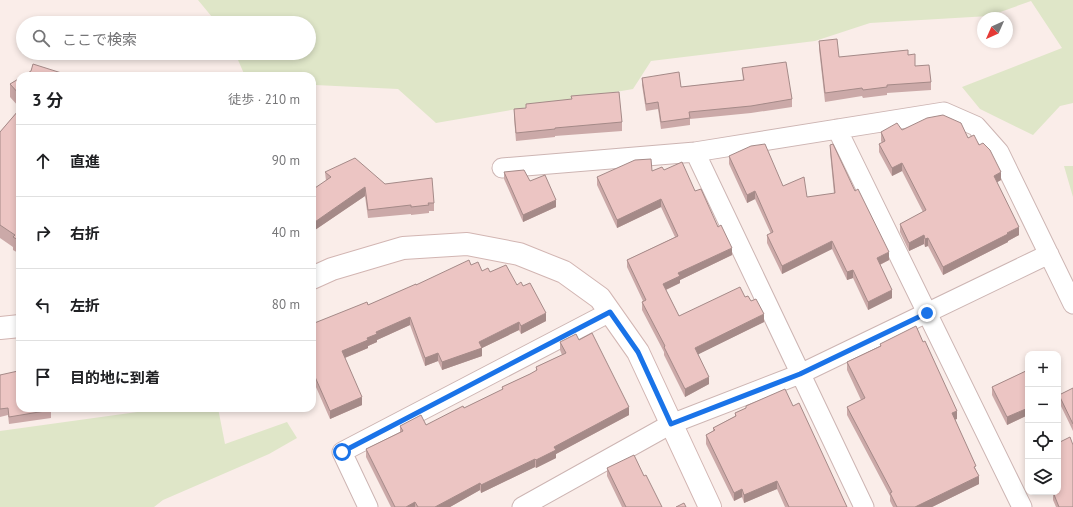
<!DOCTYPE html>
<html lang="ja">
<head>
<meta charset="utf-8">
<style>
  body { margin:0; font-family:"PT Sans","Noto Sans JP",sans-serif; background:#f2f2f2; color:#202124 }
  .controls { position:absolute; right:12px; bottom:12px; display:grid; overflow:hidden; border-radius:8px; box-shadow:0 2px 6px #0003 }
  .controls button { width:36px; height:36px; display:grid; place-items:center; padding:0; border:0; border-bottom:1px solid #e0e0e0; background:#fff; color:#202124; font:20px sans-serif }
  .compass { position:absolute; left:977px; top:12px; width:36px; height:36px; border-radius:50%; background:#fff; box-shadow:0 2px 6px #0003; rotate:225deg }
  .stop { position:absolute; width:12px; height:12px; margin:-9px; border:3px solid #1a73e8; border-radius:50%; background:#fff }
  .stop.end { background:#1a73e8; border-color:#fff; box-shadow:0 1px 4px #0008 }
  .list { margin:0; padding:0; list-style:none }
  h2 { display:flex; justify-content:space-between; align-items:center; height:52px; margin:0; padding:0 16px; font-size:17px }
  h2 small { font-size:13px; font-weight:400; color:#757577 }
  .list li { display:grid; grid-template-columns:26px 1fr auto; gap:12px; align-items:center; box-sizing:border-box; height:72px; padding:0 16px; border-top:1px solid #e0e0e0 }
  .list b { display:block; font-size:15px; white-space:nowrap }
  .list em { font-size:13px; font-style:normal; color:#757577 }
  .icon { flex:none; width:22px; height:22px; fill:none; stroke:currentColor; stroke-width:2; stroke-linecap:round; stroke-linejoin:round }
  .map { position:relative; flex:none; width:1073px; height:507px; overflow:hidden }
  .search { position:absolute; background:#fff; box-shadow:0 2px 6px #0003; left:16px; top:16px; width:300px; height:44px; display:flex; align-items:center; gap:10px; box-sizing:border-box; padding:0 14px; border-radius:22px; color:#757577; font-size:15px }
  .panel { position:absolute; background:#fff; box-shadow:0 2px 6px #0003; left:16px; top:72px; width:300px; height:340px; border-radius:12px }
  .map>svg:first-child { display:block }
</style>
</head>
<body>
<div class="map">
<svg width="1073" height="507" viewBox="0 0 1073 507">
  <rect width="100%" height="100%" fill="#faede9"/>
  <path fill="#dfe6c8" d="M198 0H1073V103L1060 106 1033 135 980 109 962 87 1062 48 1031 1 989 16 870 23 815 41 651 61 633 89 436 123 398 89 315 85 312 92V76H245L235 53H309V23H217Z
    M1064 166H1073V197Z
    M166 408H218L225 444 287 422 297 438 269 454 163 500 154 507H0V431Z"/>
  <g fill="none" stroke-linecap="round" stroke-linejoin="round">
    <g stroke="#cdb5b3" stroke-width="21">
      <path id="street" d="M837 129 1022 507
        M695 152 864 507
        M502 168 695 152 944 112 976 126 999 152 1073 304
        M368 507 342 452 610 312
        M522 507 671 424 800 374 1049 254"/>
    </g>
    <g stroke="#d2b5b2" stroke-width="24">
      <path id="secondary" d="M312 278 332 269 403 248 467 244 519 254 564 272 600 298 638 352 710 507
        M0 328 20 326"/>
    </g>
    <use href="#street" stroke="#fff" stroke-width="19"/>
    <use href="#secondary" stroke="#fff" stroke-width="22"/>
  </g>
  <path fill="#cba9a8" d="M819 41 839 57 908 55 915 66 931 82V90L887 93V95L863 98 862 96 825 102 819 49Z
    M742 68 792 99V107L751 113 690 119V125L661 129 658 109 646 111 642 85V78L681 87 743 80Z
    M20 78V254L13 250V247L0 238V132L18 111 19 107 10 97V84Z
    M526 104 622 122V131L555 136V137L516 141 514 118V109L526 108Z
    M902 130 968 138 979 145 1001 180 997 182 1019 235 1008 241V242L943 275 928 246 925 247 924 244 909 251 900 232V224L923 212 902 171 892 176 879 152V144L882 143 881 141V132Z
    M830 145 855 191 889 260 880 265 892 298 868 310 853 278 847 280 832 249 782 274 767 243V235L771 234 755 199 747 203 729 164V156L783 186 807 197 834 194 830 152Z
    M664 170 695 191 718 227 732 255 680 280V283L666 290 679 316 745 297 751 301 764 322 698 354 709 384 685 397 664 355V352L642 310V302L643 301 627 267V260L675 237 661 207 617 228 597 185V177Z
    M325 172 385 184 434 203V211H429V213L411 215V214L368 218 365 196 312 232V190L326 181Z
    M504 172 530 181 556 207 523 222 504 179Z
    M471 265 482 271 490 272 517 285 546 321 521 334 519 330 482 348V356L442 370 438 361 425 366 410 325 377 340V342L368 346V348L345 358 362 405 330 419 312 378V324L368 305 416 285Z
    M579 340 629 415 556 454V458L536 468 535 467 481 493 480 490 450 507H391L366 457V449L400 432V426L426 425 464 408 502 390V387L530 374 536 371V367L562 355 560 350V342Z
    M880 344 957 419H955L976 470 979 484 932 507H893L890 501V496L847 415V407L861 400 847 370V362L880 346Z
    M1028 370V415L1007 425 992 395V387Z
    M0 375 19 376 51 410V418L9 424 8 415 0 417Z
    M1073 388V431L1059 402V395Z
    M746 406H793L847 507H785L777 489 744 503 742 497 734 501 706 444V435L713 431V428L735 416V413L746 408Z
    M607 468 644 476 662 507H622L607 476Z
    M1053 492H1058L1073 507H1056L1053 500Z"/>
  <path fill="#a58a88" d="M902 163V171L892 176V168Z
    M1001 172V180L994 184V176Z
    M365 187V196L312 232V224Z
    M755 191V199L747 203V195Z
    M661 199V207L617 228V220Z
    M556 200V207L523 222V215Z
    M1019 227V235L1008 241V242L943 275V267Z
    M924 235V244L909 251V243Z
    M928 238V246L925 247V239Z
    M832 241V249L782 274V266Z
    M732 248V255L680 280V283L663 291V284L678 273Z
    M889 252V260L877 266V258Z
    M853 270V278L847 280V272Z
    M892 290V298L868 310V302Z
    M546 313V321L521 334V326Z
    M764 314V322L695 356V348Z
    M410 317V325L377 340V342L368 346V348L342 359V351L367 338 376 332Z
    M519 322V330L482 348V356L442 370V362L479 342Z
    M438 353V361L425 366V358Z
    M709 377V384L685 397V389Z
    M362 397V405L330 419V411Z
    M629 407V415L556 454V458L536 468V460L554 447Z
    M1028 408V415L1007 425V417Z
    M957 411V419L952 421V413Z
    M535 459V467L481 493V485Z
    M979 476V484L932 507H915Z
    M777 481V489L744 503V495Z
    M480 483V490L450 507H435Z
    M742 489V497L734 501V493Z
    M415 502V507H406Z"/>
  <path fill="#ecc5c3" stroke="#a58a88" d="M837 39 839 57 908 50V55L915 54V66L929 65 931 82 887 85V87L863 90 862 88 825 93 819 41Z
    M786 62 792 99 751 106 689 112 690 118 661 122 658 102 646 104 642 78 679 72 681 87 744 80 742 68Z
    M33 64 71 76H23L31 71Z
    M20 78V95L10 84Z
    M619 92 622 122 555 128V129L516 133 514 109 526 108V104L572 99 571 96Z
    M20 105V241L13 237 15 235 0 225V132L18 111Z
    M943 115 961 123 968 138 974 135 979 145 983 143 990 150 1001 172 994 176 1019 227 1007 233 1008 234 943 267 928 238 925 239 924 235 909 243 900 224 926 210 902 163 892 168 879 144 885 141 881 132 897 123 902 130 927 118Z
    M765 144 783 186 804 177 807 197 835 193 830 145 833 144 855 191 858 189 889 252 877 258 892 290 868 302 853 270 847 272 832 241 782 266 767 235 773 232 755 191 747 195 729 156 751 146Z
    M355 158 385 184 432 178 434 203H428L429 205 411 207V205L368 210 365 187 312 224V190L331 177 325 172Z
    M651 159 652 171 662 167 664 170 682 162 695 191 701 189 718 227 721 225 732 248 678 273 680 276 663 284 679 316 740 287 745 297 748 296 751 301 756 299 764 314 695 348 709 377 685 389 664 347 665 346 642 302 646 300 627 260 678 236 661 199 617 220 597 177 635 160Z
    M524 170 530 181 545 175 556 200 523 215 504 172Z
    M469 260 471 265 478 262 482 271 488 268 490 272 506 265 517 285 521 282 523 286 530 283 546 313 521 326 519 322 479 342 482 348 442 362 438 353 425 358 410 317 376 332 377 334 367 338 368 340 342 351 362 397 330 411 312 370V324L367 302 368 305 416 284V285Z
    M916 326 923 342 925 341 957 411 952 413 976 466 974 467 979 476 915 507H897L890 493 892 492 847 407 865 398 847 362 881 346 880 344Z
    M592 333 629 407 554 447 556 450 536 460 535 459 481 485 480 483 435 507H418L415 502 406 507H395L366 449 403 431 400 426 421 415 426 425 463 406 464 408 503 389 502 387 530 374 537 370 536 367 566 353 560 342 576 334 579 340Z
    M1028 370V408L1007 417 992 387Z
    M18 371 19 376H20V408H51V410L9 417 8 408 0 409V375Z
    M1073 388V424L1059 395Z
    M785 389 793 406 799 403 847 507H789L777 481 744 495 742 489 734 493 706 435 715 430 713 428 736 416 735 413 746 408V406Z
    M1070 437 1073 445V507H1059L1053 492H1058V443Z
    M634 455 644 476 646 475 662 507H626L607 468Z
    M684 503 686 507H676Z"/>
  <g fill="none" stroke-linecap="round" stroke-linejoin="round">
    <path stroke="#1a73e8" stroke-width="5" d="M342 452 610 312 638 352 671 424 800 374 927 313"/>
  </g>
</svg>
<div class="controls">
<button>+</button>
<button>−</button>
<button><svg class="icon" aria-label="locate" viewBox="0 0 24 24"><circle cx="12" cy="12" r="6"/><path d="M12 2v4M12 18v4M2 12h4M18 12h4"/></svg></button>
<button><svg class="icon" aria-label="layers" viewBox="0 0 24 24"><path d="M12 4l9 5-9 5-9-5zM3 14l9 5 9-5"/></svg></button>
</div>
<svg class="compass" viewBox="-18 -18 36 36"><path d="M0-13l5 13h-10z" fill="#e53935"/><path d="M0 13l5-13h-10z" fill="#757577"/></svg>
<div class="stop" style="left:342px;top:452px"></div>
<div class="stop end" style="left:927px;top:313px"></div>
<div class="search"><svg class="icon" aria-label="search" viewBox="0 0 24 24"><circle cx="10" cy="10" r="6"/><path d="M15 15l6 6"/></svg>ここで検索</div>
<section class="panel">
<h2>3 分<small>徒歩 · 210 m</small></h2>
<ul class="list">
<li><svg class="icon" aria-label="ahead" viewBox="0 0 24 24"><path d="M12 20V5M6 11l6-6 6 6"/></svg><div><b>直進</b></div><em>90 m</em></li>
<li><svg class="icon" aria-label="right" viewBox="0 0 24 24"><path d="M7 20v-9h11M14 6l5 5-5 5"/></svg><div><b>右折</b></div><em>40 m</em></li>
<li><svg class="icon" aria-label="left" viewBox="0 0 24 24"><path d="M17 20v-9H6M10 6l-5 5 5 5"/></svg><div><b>左折</b></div><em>80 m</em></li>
<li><svg class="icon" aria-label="arrive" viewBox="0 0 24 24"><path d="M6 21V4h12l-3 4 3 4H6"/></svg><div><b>目的地に到着</b></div></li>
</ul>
</section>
</div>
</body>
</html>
